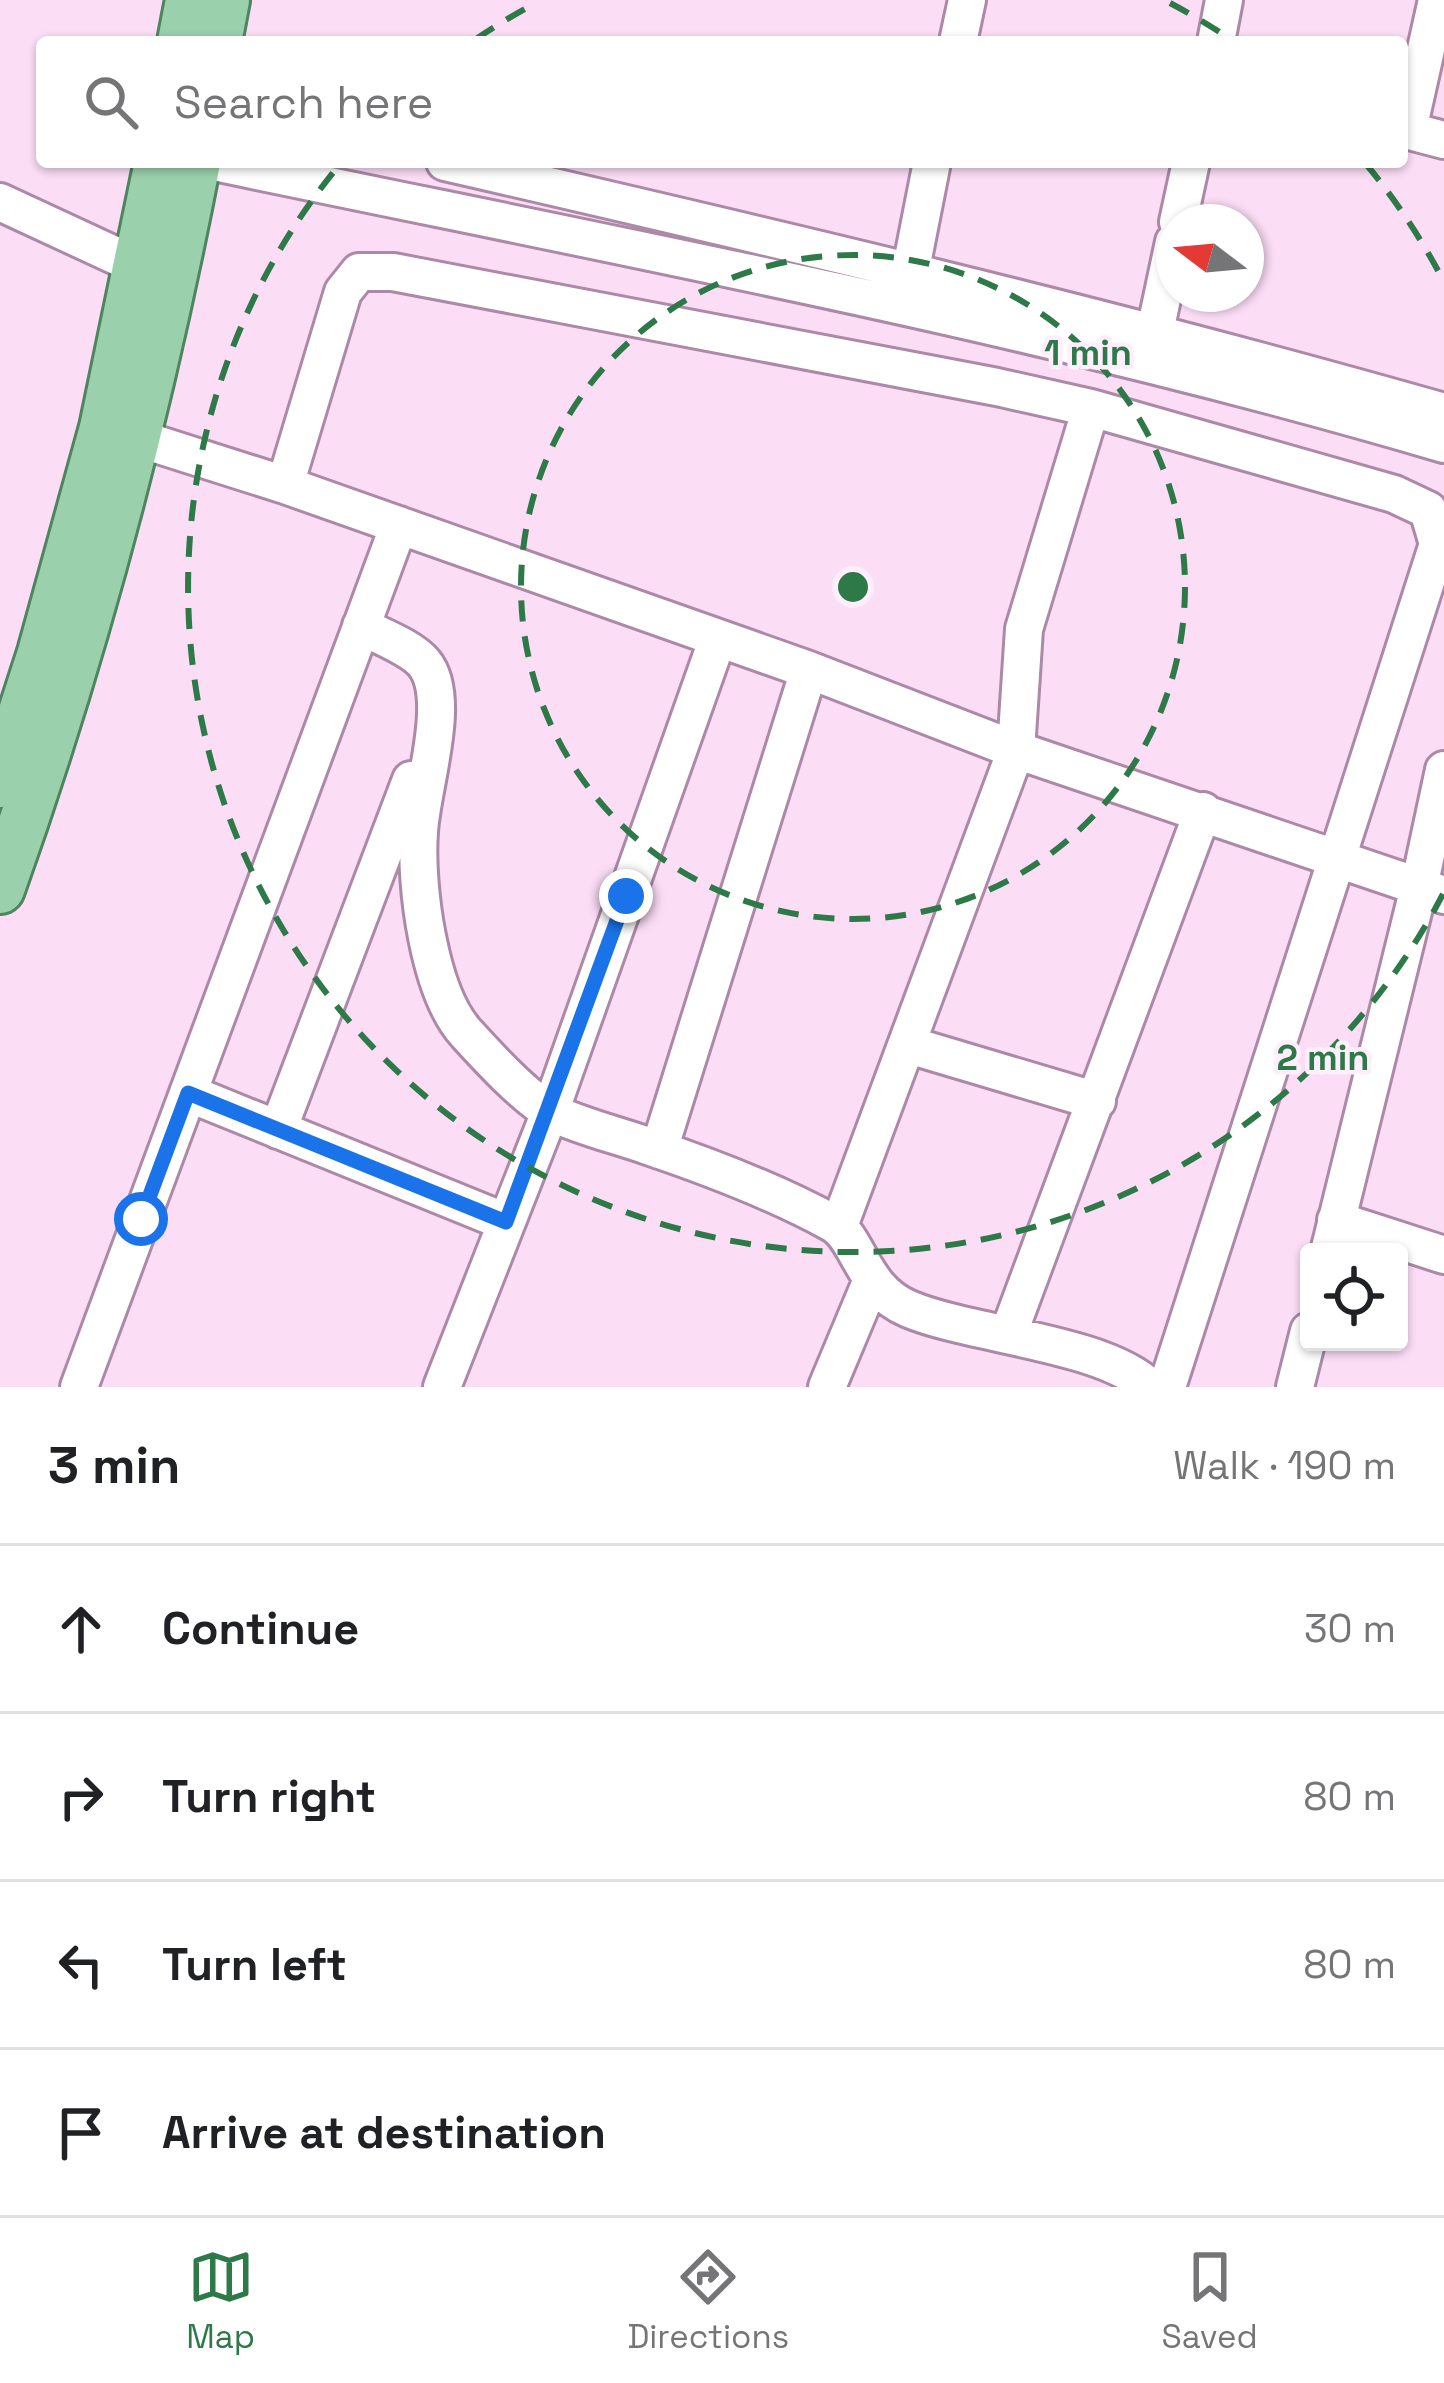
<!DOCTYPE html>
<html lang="en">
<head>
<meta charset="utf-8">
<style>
  body { margin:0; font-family:"Space Grotesk",sans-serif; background:#f2f2f2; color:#202124 }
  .controls { position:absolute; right:36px; bottom:36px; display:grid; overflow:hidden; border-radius:12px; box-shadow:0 3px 9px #0004 }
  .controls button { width:108px; height:108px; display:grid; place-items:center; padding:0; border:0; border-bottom:3px solid #e0e0e0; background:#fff; color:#202124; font:60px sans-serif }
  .compass { position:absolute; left:1156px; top:204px; width:108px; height:108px; border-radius:50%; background:#fff; box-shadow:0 3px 9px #0004; rotate:286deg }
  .stop { position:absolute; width:36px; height:36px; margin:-27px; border:9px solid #1a73e8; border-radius:50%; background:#fff }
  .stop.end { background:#1a73e8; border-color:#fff; box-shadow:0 3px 12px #0008 }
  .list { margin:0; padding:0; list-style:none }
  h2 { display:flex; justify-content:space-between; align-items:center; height:156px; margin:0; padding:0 48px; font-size:51px }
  h2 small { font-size:39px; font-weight:400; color:#757577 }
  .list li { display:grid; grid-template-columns:78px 1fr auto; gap:36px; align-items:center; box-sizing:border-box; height:168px; padding:0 48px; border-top:3px solid #e0e0e0 }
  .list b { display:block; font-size:45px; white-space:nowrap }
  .list em { font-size:39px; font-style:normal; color:#757577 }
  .icon { flex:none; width:66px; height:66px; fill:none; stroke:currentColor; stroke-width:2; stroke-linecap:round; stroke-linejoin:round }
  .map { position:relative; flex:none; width:1444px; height:1387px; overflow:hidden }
  .search { position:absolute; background:#fff; box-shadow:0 3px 9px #0004; left:36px; right:36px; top:36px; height:132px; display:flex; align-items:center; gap:30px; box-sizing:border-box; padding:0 42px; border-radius:12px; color:#757577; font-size:45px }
  .sheet { height:828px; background:#fff }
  nav { display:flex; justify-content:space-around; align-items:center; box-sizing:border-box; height:168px; border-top:3px solid #e0e0e0; background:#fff; font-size:33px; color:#757577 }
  nav a { display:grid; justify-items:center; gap:6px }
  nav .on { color:#2e7948 }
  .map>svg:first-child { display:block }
</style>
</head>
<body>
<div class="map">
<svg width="1444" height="1387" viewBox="0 0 1444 1387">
  <rect width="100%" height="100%" fill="#fbddf6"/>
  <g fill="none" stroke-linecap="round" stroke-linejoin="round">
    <g stroke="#ac89a6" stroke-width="42">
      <path id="minor" d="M958 42 967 0
        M1216 42 1224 0
        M1402 129 1444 140
        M1408 130 1437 0
        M214 162C625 248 1041 325 1444 444
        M445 162C780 239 1114 318 1444 412
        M0 202 138 266
        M1178 222 1191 162
        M906 294 932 162
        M1150 355 1174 242
        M137 438 285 485 809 670 1016 750 1444 895
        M285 485 343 292 359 272H393L997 387 1091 408 1394 494 1428 510 1438 544 1167 1387
        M361 626C379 636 411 647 424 663 453 698 421 789 419 832 415 886 429 992 466 1033 487 1056 526 1099 553 1113 582 1127 617 1135 648 1146 710 1167 774 1191 832 1223 859 1237 861 1289 909 1309 971 1335 1104 1343 1149 1387
        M909 1045 1097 1101
        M188 1093 506 1222
        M278 1130 411 780
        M659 1150 809 670
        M1336 1220 1444 1255
        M839 1226 1016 750 1024 629 1091 408
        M1329 1252 1419 887 1444 770
        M1008 1335 1203 811
        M79 1387 399 525
        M442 1387 550 1112 718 638
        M827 1387 871 1282
        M1295 1387 1309 1331"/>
    </g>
    <g stroke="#4e8460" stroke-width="54">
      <path id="major" d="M182 42 190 0
        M217 42 225 0
        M0 783 42 653 104 428 159 162
        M0 889C85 651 148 410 196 162"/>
    </g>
    <use href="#minor" stroke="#fff" stroke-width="36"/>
    <use href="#major" stroke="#9ad0ab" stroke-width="48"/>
  </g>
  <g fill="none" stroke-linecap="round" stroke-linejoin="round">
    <path stroke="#1a73e8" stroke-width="15" d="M141 1219 188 1093 506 1222 626 896"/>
  </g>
  <g fill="none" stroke="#2e7948" stroke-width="6" stroke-dasharray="21 15">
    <circle cx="853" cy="587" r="332"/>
    <path d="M1443 894A665 665 0 1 1 340 164M476 39A665 665 0 0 1 536 3M1170 3A665 665 0 0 1 1230 39M1366 164A665 665 0 0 1 1443 280"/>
  </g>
  <circle cx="853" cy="587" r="18" fill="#2e7948" stroke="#ffeffc" stroke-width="6"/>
  <g font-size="36" text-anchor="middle" font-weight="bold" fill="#2e7948" stroke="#ffeffc" stroke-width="9" stroke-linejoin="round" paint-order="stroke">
    <text x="1088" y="365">1 min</text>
    <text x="1323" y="1070">2 min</text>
  </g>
</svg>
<div class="controls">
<button><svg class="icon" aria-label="locate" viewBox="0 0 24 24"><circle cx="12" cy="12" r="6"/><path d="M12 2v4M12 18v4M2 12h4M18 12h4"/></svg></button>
</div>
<svg class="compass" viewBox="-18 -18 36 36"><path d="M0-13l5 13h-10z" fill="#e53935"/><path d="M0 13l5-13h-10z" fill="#757577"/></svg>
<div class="stop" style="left:141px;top:1219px"></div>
<div class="stop end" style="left:626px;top:896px"></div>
<div class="search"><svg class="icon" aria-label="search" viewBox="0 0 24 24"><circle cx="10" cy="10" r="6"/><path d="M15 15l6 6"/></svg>Search here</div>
</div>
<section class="sheet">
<h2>3 min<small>Walk · 190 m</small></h2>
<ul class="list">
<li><svg class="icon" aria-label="ahead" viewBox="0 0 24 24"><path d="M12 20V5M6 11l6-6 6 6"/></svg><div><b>Continue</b></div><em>30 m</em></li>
<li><svg class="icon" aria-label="right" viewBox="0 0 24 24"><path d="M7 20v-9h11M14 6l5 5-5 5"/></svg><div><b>Turn right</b></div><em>80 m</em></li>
<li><svg class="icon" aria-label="left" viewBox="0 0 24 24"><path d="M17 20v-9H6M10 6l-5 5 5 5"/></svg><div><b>Turn left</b></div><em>80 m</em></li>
<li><svg class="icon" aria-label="arrive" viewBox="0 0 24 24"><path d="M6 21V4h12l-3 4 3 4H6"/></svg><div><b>Arrive at destination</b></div></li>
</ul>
</section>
<nav>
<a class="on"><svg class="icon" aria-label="map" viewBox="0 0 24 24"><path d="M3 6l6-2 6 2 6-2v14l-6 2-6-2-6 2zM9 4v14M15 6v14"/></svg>Map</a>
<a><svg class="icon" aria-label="directions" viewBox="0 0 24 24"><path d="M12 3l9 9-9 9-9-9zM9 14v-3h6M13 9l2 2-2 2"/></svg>Directions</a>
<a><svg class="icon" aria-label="saved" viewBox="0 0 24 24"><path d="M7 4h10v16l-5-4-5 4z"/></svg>Saved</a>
</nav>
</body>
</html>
